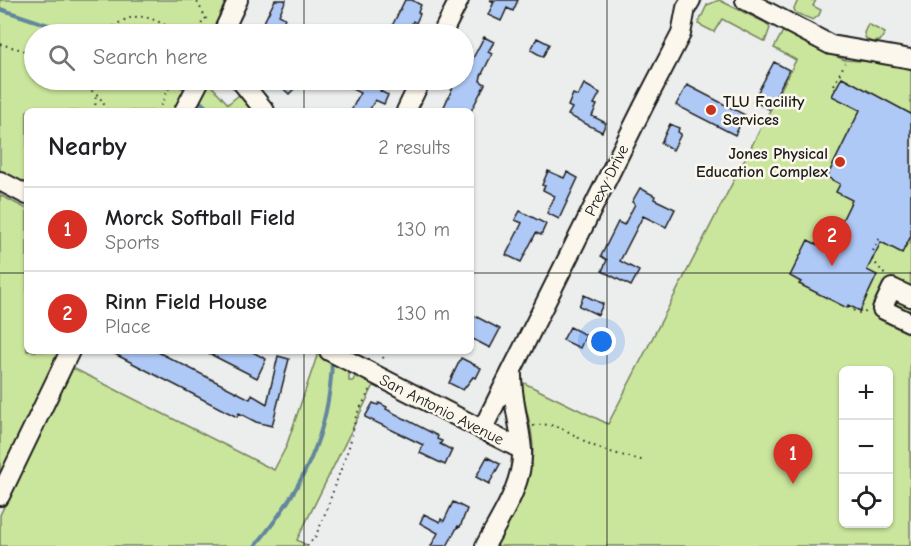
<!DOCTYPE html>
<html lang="en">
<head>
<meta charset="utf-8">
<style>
  body { margin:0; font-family:"Comic Neue",sans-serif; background:#f6f6f6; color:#202124 }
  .controls { position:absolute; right:18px; bottom:18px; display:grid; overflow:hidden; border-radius:9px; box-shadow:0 2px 4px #0004 }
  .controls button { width:54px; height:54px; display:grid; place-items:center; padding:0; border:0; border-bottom:2px solid #e0e0e0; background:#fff; color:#202124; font:30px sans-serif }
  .you { position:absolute; left:602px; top:342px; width:21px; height:21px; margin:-15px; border:4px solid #fff; border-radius:50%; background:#1a73e8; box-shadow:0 0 0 9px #1a73e833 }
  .badge { display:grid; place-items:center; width:39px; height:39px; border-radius:50%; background:#d93025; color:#fff; font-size:20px; font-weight:700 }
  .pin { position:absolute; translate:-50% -50px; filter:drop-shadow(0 2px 3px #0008) }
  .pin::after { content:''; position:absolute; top:32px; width:21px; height:18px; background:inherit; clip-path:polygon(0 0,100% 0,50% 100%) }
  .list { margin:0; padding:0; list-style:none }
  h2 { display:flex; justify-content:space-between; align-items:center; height:78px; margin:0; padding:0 24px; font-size:26px }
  h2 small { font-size:20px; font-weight:400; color:#757577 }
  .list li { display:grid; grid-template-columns:39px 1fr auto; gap:18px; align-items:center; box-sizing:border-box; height:84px; padding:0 24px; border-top:2px solid #e0e0e0 }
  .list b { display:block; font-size:22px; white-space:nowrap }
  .list p { margin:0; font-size:20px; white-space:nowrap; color:#757577 }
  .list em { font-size:20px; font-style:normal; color:#757577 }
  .icon { flex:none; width:33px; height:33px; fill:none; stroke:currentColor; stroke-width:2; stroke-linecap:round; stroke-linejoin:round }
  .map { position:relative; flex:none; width:911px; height:546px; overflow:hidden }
  .search { position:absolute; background:#fff; box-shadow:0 2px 4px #0004; left:24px; top:24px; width:450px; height:66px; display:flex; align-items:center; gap:15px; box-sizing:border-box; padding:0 21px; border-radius:33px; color:#757577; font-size:22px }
  .panel { position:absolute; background:#fff; box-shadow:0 2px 4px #0004; left:24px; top:108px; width:450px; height:246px; border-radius:9px }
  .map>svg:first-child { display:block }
</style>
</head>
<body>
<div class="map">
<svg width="911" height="546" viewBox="0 0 911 546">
  <rect width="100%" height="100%" fill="#eceeee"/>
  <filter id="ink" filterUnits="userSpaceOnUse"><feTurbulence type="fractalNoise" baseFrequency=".0167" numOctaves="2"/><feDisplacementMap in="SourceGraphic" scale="12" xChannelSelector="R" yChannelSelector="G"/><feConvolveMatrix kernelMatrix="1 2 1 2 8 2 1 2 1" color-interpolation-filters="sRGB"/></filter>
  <g filter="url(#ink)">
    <path fill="#cae59c" stroke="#73805c" stroke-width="1.5" fill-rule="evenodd" d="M0 0H230L213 34H34V80H191L176 111H27V185L0 171Z
      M719 0 766 23 770 28 765 42 722 19 714 32 698 24 707 5Z
      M798 0H816L813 6 821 10 819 15 813 20 796 13 794 9Z
      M868 24 885 33 880 41 871 42 866 39 864 33Z
      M783 31 813 47 845 60 891 63 911 67 910 546H496C513 512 538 476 532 437 530 418 522 400 522 382L608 424 796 60 774 48ZM844 370H888V524H844Z
      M209 83 228 104 239 95 252 111H194Z
      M0 195 27 209V351H62L0 481Z
      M318 353 349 368V381H353L355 376 367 378 375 383 297 540 308 546H0V515L71 367 274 470 286 447Z"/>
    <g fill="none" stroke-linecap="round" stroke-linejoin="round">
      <path stroke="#64869d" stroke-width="4" d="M0 9 51 26 91 34
        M175 80 187 91
        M198 100 211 111
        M255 546C302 490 330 434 332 360"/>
    </g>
    <path fill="#afc9f7" stroke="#1c1c1c" stroke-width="1.5" d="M275 0H286L279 15 285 18 277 34H258Z
      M405 0H412L421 5 418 12 420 14 416 23 413 21 407 34H388Z
      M490 0H518L513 11 507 8 501 21 488 15 494 2Z
      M484 37 494 42 488 52 492 54 481 76 480 81 485 84 471 111H442L453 87 451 86 454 80H464V56L472 60Z
      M537 38 549 44 543 57 531 50Z
      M774 62 789 70 769 109 753 101Z
      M842 77 911 114V236L902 253 881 242 867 270 877 275 860 311 848 305 847 308 799 284 801 282 790 276 808 240 818 245 826 228 836 233 852 200 836 192 840 184 827 177 860 110 832 96Z
      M274 80H303L289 94Z
      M351 80H386L380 91 388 95 384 104 375 100 369 111H351L360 93 348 87Z
      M584 84 600 93 594 104 597 105 592 116 606 123 602 132 568 115 572 108 568 106 573 94 578 96Z
      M687 85 745 115 735 135 676 105Z
      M670 124 679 128 678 132 681 134 673 150 661 143Z
      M548 171 564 178 567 172 578 178 559 219 547 213 555 196 543 190 545 186 542 185Z
      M640 188 655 196 654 199 675 209 666 227 643 216 620 261 639 271 631 286 602 271 607 260 601 256 618 222 624 225 635 204 632 202Z
      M520 211 546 224 541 235 536 233 521 262 506 255 522 223 515 220Z
      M584 295 603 304 598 315 579 306Z
      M471 314 500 329 490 348 471 338Z
      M570 327 586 335 580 348 563 340Z
      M109 351H156L250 399 252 395 267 404 278 356 289 359 272 426 256 422 239 413 237 417Z
      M204 351H251L266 359 257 378Z
      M461 358 481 368 476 378 473 377 463 390 449 383Z
      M373 403 378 405 379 403 387 407 386 409 438 436 437 439 442 441 440 444 452 450 445 465 420 453 423 445 365 417Z
      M487 457 500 464 489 484 476 477Z
      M453 502 467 509 460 527 458 526 447 546H431L438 533 420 523 424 514 440 522 441 519 444 521Z"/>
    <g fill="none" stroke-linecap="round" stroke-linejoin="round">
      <g stroke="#1c1c1c" stroke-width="22">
        <path id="minor" d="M745 0 831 45 911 59
          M222 34 238 0
          M442 34 459 0
          M240 80 265 111
          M184 111 200 80
          M406 111 421 80
          M0 181 27 195
          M911 297 892 288 882 309 911 323
          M329 351 522 450
          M482 430 643 107 681 34 686 8 691 0
          M0 496 70 351
          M485 546C500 518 524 483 522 450 520 423 511 398 512 371"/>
      </g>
      <path stroke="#1c1c1c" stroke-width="2" stroke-dasharray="1.5 4.5" stroke-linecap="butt" d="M104 34C134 8 148 14 180 34
        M195 34 202 23 206 18 196 0
        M0 44 34 53
        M77 80 99 96 108 111
        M836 89 833 87 845 63
        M95 111 96 94
        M158 111 173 80
        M873 251 881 235
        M872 259 886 276
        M848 307 858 313 867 312
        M382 351 384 362
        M533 426C560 419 576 440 599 448 614 454 630 457 645 461
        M307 546 315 537 322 522 350 444 356 416 371 388"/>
      <use href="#minor" stroke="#fbf7ec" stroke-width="18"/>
    </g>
  </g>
  <path fill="none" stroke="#1c1c1c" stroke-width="1.5" stroke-opacity="0.55" d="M304 0V34M607 0V546M304 80V111M0 273H27M471 273H911M304 351V546"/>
  <g fill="#c8321e" stroke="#fbf7ec" stroke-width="2">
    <circle cx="711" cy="110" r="6"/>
    <circle cx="840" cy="162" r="6"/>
  </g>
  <g text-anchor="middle" stroke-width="5" stroke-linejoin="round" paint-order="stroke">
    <g font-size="16" font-weight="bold" fill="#1c1c1c" stroke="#fbf7ec" text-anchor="start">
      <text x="723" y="107">TLU Facility<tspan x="723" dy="18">Services</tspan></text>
      <text x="828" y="159" text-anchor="end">Jones Physical<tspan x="828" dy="18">Education Complex</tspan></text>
    </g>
    <g font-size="16" fill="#1c1c1c" stroke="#fbf7ec">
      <text transform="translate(606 180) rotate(-63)" y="6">Prexy Drive</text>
      <text transform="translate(442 409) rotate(27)" y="6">San Antonio Avenue</text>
    </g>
  </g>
</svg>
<div class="controls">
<button>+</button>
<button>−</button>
<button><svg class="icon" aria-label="locate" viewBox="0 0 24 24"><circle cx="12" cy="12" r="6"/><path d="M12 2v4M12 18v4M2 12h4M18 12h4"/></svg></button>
</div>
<div class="you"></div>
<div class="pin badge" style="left:793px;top:484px">1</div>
<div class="pin badge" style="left:832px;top:266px">2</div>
<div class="search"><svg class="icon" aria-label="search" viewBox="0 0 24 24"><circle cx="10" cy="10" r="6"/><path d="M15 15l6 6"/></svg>Search here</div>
<section class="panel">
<h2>Nearby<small>2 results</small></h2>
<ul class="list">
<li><span class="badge">1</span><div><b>Morck Softball Field</b><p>Sports</p></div><em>130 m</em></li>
<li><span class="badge">2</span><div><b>Rinn Field House</b><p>Place</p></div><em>130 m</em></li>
</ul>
</section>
</div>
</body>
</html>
